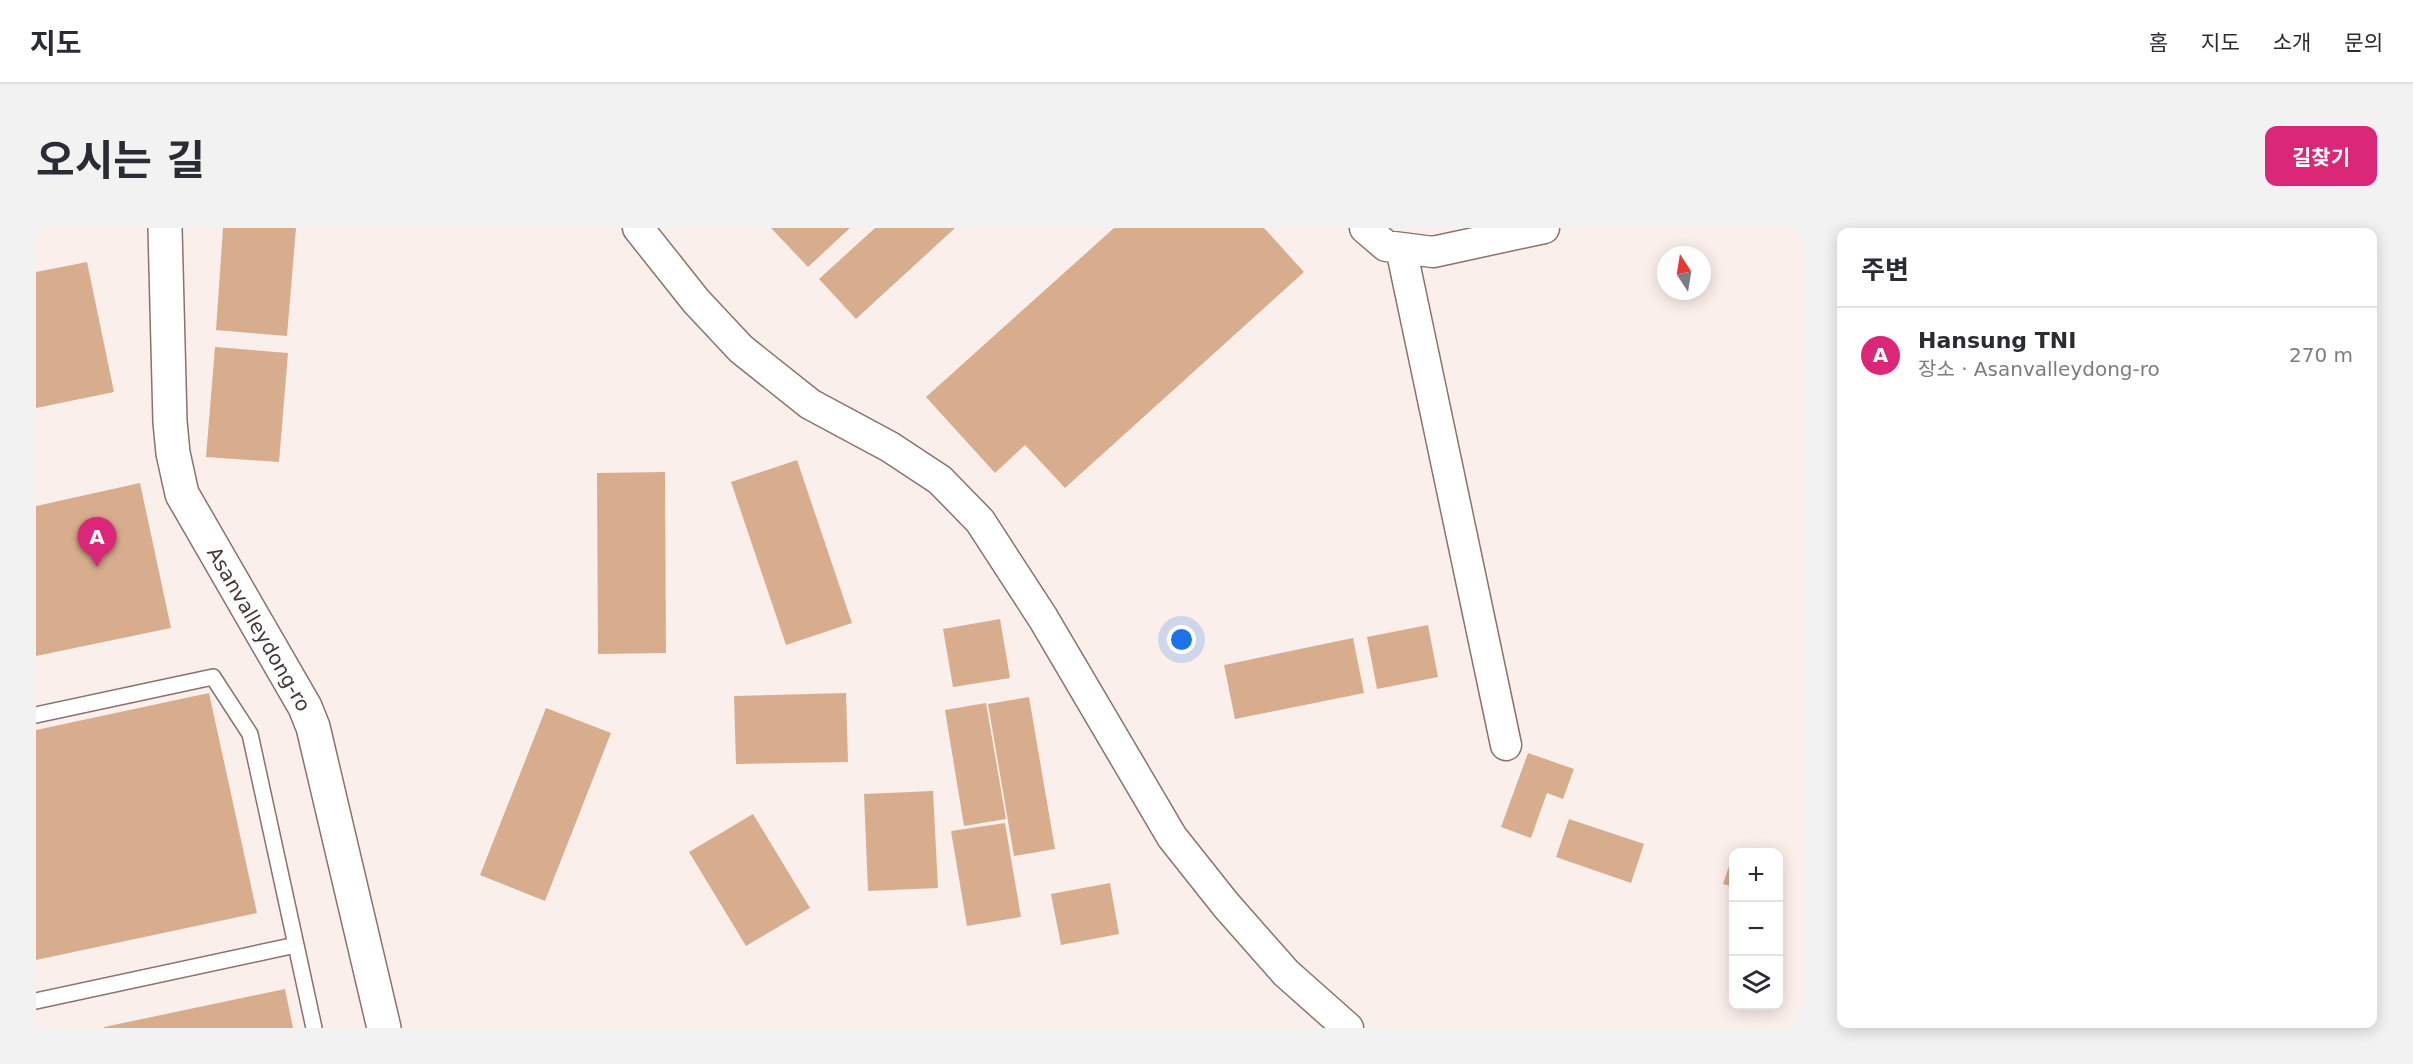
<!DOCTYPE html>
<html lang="ko">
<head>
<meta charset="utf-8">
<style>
  body { margin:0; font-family:"DejaVu Sans","Noto Sans KR",sans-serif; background:#f2f2f3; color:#2b2b33 }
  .controls { position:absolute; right:18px; bottom:18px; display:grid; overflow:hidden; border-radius:12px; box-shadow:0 3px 15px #0003 }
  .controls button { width:54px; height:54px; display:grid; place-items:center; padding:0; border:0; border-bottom:2px solid #e1e1e2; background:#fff; color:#2b2b33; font:30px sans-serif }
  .compass { position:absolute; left:1621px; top:18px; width:54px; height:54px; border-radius:50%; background:#fff; box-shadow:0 3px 15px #0003; rotate:348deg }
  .you { position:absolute; left:1146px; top:412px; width:21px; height:21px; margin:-15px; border:4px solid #fff; border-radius:50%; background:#1a73e8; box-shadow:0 0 0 9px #1a73e833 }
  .badge { display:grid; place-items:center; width:39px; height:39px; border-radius:50%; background:#db2777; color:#fff; font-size:20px; font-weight:700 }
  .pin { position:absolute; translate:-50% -50px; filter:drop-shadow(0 2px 3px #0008) }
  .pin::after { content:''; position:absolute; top:32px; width:21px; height:18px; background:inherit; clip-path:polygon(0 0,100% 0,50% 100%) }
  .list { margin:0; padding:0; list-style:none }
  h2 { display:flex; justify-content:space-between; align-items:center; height:78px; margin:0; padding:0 24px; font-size:26px }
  h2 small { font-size:20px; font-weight:400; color:#7c7c81 }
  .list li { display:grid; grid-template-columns:39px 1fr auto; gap:18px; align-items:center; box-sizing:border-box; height:96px; padding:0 24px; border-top:2px solid #e1e1e2 }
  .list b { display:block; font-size:22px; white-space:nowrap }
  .list p { margin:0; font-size:20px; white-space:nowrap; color:#7c7c81 }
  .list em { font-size:20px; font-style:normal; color:#7c7c81 }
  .icon { flex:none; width:33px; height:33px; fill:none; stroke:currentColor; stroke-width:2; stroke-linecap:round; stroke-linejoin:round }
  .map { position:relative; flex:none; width:1765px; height:800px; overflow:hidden; border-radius:12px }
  header { display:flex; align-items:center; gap:36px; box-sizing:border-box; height:84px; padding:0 30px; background:#fff; border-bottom:2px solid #e1e1e2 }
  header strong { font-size:28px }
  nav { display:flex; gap:33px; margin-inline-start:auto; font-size:21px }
  .intro { display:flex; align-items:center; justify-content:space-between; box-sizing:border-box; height:144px; padding:0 36px }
  h1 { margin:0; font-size:42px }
  .button { padding:15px 27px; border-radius:12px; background:#db2777; color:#fff; font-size:21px; font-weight:700 }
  main { display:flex; gap:36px; padding:0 36px }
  aside { flex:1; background:#fff; border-radius:12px; box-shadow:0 3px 15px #0003 }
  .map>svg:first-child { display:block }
</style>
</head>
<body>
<header>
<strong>지도</strong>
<nav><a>홈</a><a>지도</a><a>소개</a><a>문의</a></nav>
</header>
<div class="intro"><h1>오시는 길</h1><a class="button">길찾기</a></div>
<main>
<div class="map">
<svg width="1765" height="800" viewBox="0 0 1765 800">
  <rect width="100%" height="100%" fill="#fbefec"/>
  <path fill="#d8ad8d" d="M187 0H260L251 108 180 102Z
    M735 0H814L772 39Z
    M839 0H919L820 91 783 51Z
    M1078 0H1228L1268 44 1029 260 989 217 959 245 890 169Z
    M51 34 78 164 0 180V44Z
    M179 119 252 125 243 234 170 229Z
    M761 232 816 395 750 417 695 254Z
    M629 244 630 425 562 426 561 245Z
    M104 255 135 400 0 428V278Z
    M964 391 974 450 917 459 907 401Z
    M1392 397 1402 449 1341 461 1331 409Z
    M1317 410 1328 465 1199 491 1188 437Z
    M173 465 221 685 0 732V502Z
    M810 465 812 534 700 536 698 468Z
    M993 469 1019 621 978 628 952 476Z
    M950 475 970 591 928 598 909 482Z
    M510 480 575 505 509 673 444 647Z
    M1492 525 1538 541 1527 571 1511 565 1495 610 1465 599Z
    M897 563 902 660 832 663 828 566Z
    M717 586 774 680 710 718 653 624Z
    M1533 591 1608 616 1595 655 1520 629Z
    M969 595 985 689 931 698 915 603Z
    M1697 626H1698V659L1687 656Z
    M1074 655 1083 706 1025 717 1015 666Z
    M249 761 257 800H68V799Z"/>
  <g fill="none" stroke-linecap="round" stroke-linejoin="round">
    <g stroke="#8b726c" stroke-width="18">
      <path id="lane" d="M0 487 177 449 214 506 260 717 0 773
        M260 717 278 800"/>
    </g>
    <g stroke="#8b726c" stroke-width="33">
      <path id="street" d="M602 0 660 73 705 121 774 176 854 219 904 252 944 293 1007 390 1136 609 1190 677 1250 745 1312 800
        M1329 0 1350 18 1397 24 1508 0
        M1365 20 1470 517"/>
    </g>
    <g stroke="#8b726c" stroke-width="36">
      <path id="secondary" d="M129 0 134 194 137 225 146 266 269 479 277 499 348 800"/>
    </g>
    <use href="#lane" stroke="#fff" stroke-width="15"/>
    <use href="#street" stroke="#fff" stroke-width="30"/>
    <use href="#secondary" stroke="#fff" stroke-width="33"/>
  </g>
  <g text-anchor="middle" stroke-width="6" stroke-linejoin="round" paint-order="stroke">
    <g font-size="20" fill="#443835" stroke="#fff">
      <text transform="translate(223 401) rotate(60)" y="7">Asanvalleydong-ro</text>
    </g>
  </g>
</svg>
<div class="controls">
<button>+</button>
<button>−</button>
<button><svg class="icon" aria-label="layers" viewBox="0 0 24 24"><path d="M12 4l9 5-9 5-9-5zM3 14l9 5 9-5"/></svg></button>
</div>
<svg class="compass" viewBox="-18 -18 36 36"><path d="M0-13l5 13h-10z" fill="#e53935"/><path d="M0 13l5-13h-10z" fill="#7c7c81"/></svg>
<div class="you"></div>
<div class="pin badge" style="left:61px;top:339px">A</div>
</div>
<aside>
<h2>주변<small></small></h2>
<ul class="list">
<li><span class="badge">A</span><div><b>Hansung TNI</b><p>장소 · Asanvalleydong-ro</p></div><em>270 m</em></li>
</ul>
</aside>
</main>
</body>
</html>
